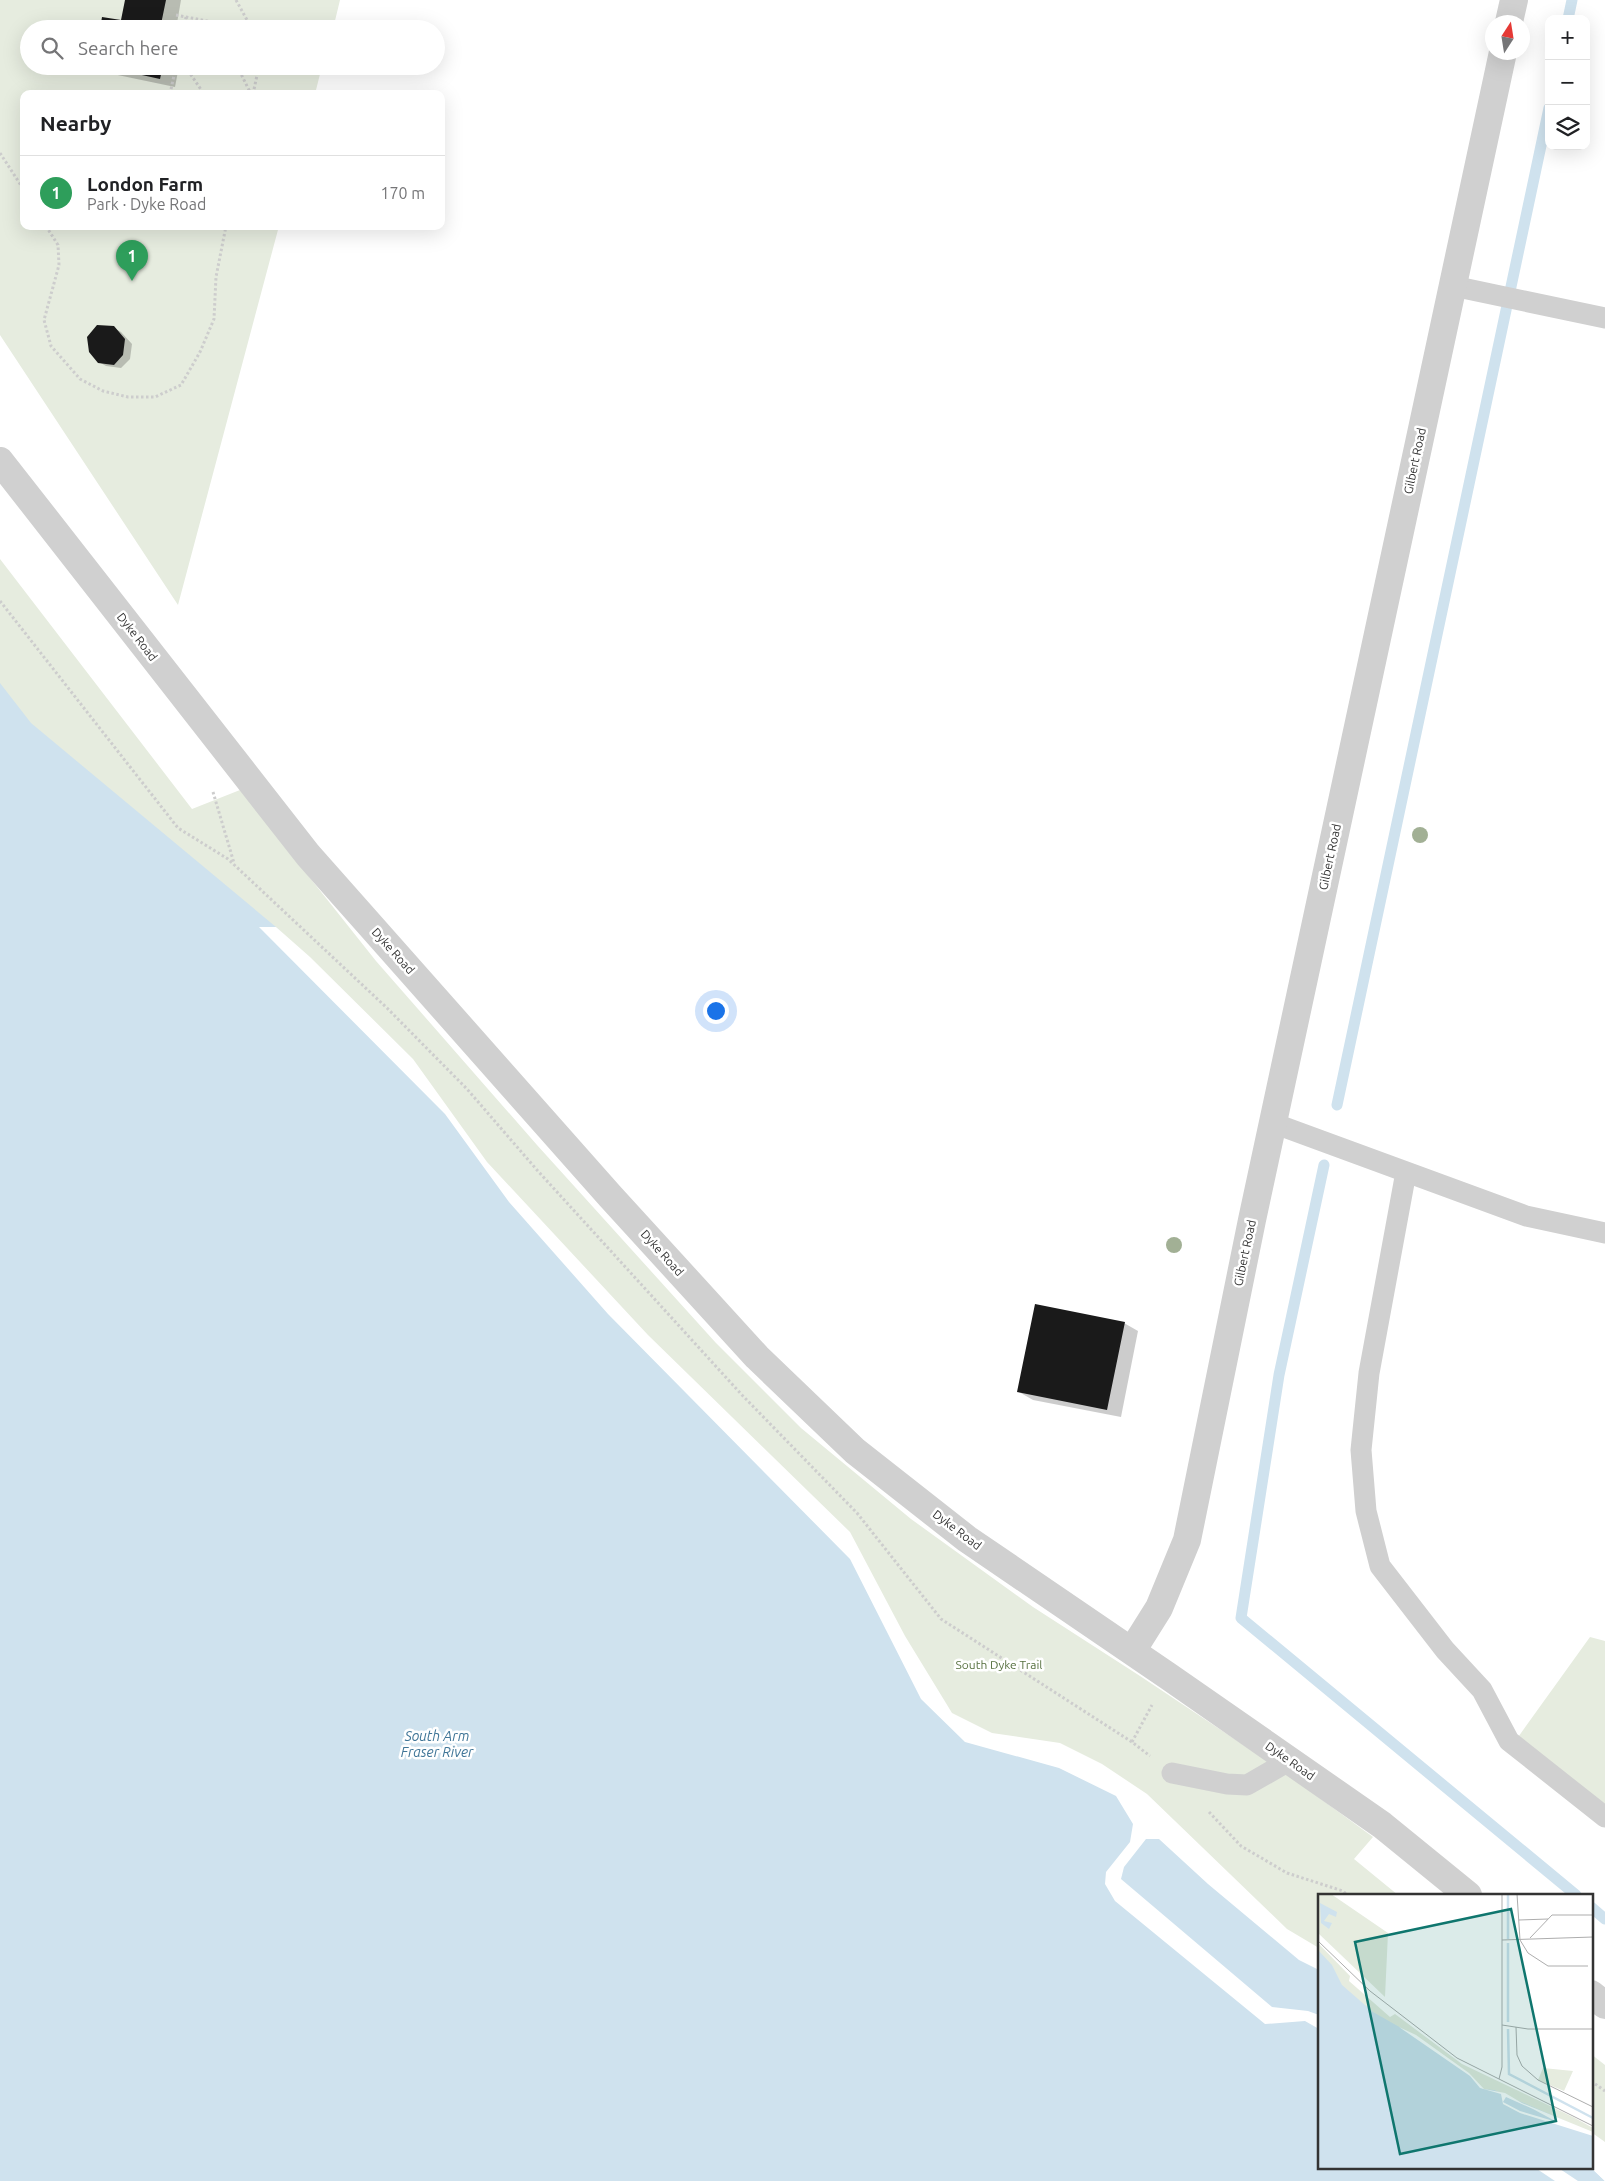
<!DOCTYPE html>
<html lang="en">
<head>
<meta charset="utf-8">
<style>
  body { margin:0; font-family:Ubuntu,sans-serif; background:#f6f6f6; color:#202124 }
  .controls { position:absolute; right:15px; top:15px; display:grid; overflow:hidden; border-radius:10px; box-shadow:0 5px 20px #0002 }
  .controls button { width:45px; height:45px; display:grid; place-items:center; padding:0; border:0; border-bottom:1px solid #e0e0e0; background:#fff; color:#202124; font:25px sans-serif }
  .compass { position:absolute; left:1485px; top:15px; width:45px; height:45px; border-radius:50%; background:#fff; box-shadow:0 5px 20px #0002; rotate:12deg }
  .you { position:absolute; left:715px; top:1010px; width:18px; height:18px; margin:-12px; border:4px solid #fff; border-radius:50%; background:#1a73e8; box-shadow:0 0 0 8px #1a73e833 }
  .badge { display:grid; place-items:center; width:32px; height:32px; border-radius:50%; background:#e63946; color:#fff; font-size:16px; font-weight:700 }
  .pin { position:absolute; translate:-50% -41px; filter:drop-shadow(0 1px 2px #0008) }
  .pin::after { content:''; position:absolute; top:26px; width:18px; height:15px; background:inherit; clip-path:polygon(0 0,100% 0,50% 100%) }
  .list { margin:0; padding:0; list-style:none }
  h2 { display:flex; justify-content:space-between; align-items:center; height:65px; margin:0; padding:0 20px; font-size:21px }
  h2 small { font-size:16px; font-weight:400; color:#757577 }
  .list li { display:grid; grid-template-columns:32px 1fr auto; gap:15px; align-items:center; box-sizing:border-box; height:75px; padding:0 20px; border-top:1px solid #e0e0e0 }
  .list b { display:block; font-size:19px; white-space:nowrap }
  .list p { margin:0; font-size:16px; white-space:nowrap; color:#757577 }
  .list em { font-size:16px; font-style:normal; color:#757577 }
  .icon { flex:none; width:28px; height:28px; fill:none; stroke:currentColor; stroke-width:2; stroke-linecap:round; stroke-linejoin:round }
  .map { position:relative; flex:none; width:1605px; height:2181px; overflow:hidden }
  .search { position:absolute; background:#fff; box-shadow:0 5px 20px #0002; left:20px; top:20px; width:425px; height:55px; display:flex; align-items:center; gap:12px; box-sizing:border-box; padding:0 18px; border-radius:28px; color:#757577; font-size:19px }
  .panel { position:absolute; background:#fff; box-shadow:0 5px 20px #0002; left:20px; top:90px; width:425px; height:140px; border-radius:10px }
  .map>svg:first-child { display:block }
</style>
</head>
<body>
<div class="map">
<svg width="1605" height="2181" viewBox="0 0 1605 2181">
  <rect width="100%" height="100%" fill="#fff"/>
  <path fill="#e6ecdf" d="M0 0H340L333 29H29V66H322L315 94H24V226H279L178 605 0 335Z
    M0 559 192 809 240 790 376 961 537 1145 716 1343 801 1428 911 1519 1033 1607 1140 1676 1281 1770 1373 1837 1354 1859 1398 1895H1319V1951L1286 1931 1116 1796 0 1247Z
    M1590 1637 1605 1641V1804L1516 1740Z
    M1591 2054 1605 2065V2145L1591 2134Z"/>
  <path fill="#cfe2ee" d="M0 683 31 723 276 927 411 1060 485 1164 646 1337 849 1535 903 1638 950 1715 992 1736 1059 1746 1286 1931 1319 1951V2167H1591L1605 2181H0Z"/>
  <path fill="#fff" d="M259 927H276L310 957 413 1059 487 1162 648 1335 850 1532 905 1636 952 1713 992 1733 1060 1743 1102 1764 1147 1794 1287 1929 1319 1948V1970L1299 1960 1208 1884 1159 1839H1146L1124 1867 1121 1879 1272 2007 1308 2011 1319 2015V2029L1305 2021 1265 2024 1115 1901 1105 1884 1106 1872 1130 1842 1133 1824 1116 1796 1059 1768 965 1742 921 1699 850 1559 608 1314 509 1202 445 1114Z
    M1591 2132 1605 2142V2181L1590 2167H1591Z
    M1534 2167H1557L1578 2181H1555Z"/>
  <path fill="#0003" d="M126 0H181L176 29H101L122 21Z
    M97 66H179L175 87 108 73Z
    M114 328 121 332 132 344 130 359 121 368 106 366 99 362Z
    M1124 1323 1138 1331 1121 1417 1033 1400 1019 1392Z"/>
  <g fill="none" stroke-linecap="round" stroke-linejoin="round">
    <path stroke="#cfe2ee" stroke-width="11" d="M1568 19 1572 0
      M1337 1105 1549 108
      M1324 1165 1279 1375 1241 1618 1576 1895
      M1591 1907 1605 1919"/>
  </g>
  <path fill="#1a1a1a" d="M125 0H166L160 29H100L102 17 121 20Z
    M101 66H163L160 79Z
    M97 325 114 326 125 339 123 355 114 365 98 363 89 352 87 337Z
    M1035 1304 1125 1322 1107 1410 1017 1392Z"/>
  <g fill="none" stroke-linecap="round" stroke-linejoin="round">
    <path stroke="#cdcdcd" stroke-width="3" stroke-dasharray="2.5 2.5" stroke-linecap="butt" d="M236 0 252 29
      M176 15 248 29
      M184 29 186 17
      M185 66 204 94
      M237 66 251 94
      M170 94 176 66
      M253 94 259 66
      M0 153 24 190
      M46 226 58 245 59 265 44 320 51 346 80 379 103 391 128 397H155L181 385 200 352 214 319 216 277 226 226
      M0 601 178 828 228 859 387 1008 467 1089 537 1170 742 1395 857 1513 941 1619 1132 1742 1150 1756
      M213 792 234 863
      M1132 1742 1152 1705
      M1209 1812 1241 1846 1287 1873 1343 1891 1347 1895
      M1591 2081 1605 2091"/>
    <path stroke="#d0d0d0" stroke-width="21" d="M1453 286 1605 318
      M1273 1123 1526 1216 1605 1233
      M1406 1172 1369 1373 1361 1450 1366 1511 1380 1566 1445 1650 1482 1690 1509 1741 1605 1817
      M1172 1773 1227 1784 1247 1785 1289 1761"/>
    <path stroke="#d0d0d0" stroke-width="28" d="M1509 22 1514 0
      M0 461 308 855 610 1196 757 1357 855 1451 967 1539 1168 1676 1382 1825 1468 1895
      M1132 1651 1159 1608 1187 1540 1252 1220 1503 52
      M1591 1994 1605 2005"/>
  </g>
  <g fill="#a2b095">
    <circle cx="1420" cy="835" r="8"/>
    <circle cx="1174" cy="1245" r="8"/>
  </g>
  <g text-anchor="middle" stroke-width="5" stroke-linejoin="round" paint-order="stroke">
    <g font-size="12" fill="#333" stroke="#fff">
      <text transform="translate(1415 461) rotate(-78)" y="4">Gilbert Road</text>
      <text transform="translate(137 637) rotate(52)" y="4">Dyke Road</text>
      <text transform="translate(1330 857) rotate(-78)" y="4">Gilbert Road</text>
      <text transform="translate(393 951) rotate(48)" y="4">Dyke Road</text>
      <text transform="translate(662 1253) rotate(48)" y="4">Dyke Road</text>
      <text transform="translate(1245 1253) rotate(-78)" y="4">Gilbert Road</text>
      <text transform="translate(957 1530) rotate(37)" y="4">Dyke Road</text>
      <text transform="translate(1290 1761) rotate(35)" y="4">Dyke Road</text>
    </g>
    <g font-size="12" fill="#56703f" stroke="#fff">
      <text x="999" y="1669">South Dyke Trail</text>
    </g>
    <g font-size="14" font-style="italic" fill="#3f7597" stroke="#fff">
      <text x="437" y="1741">South Arm<tspan x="437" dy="16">Fraser River</tspan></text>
    </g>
  </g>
  <g transform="translate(1318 1894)">
    <rect width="275" height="275" fill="#fff"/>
    <path d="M0 0H13L70 39 67 103 0 39ZM0 49 32 82 31 87 72 123 77 120 144 170 255 223 275 234V239L185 202 0 138ZM225 174 255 177 246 197 220 186Z" fill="#e6ecdf"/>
    <path d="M2 9 19 18 18 23 11 20 6 27 14 29 11 35 3 29ZM0 56 14 71 24 91 55 118 99 143 151 180 165 195 176 196 275 239V275H0Z" fill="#cfe2ee"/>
    <path d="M81 133 98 141 151 179 166 195 187 199 204 209 275 238V242L202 219 185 210 183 200 162 194 152 182ZM188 203 215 215 239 228 202 217 185 208Z" fill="#fff" fill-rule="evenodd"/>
    <path fill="none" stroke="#cfe2ee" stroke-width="2.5" d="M190 0V45M190 49V128M190 135 191 180 275 224"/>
    <path fill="none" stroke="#adadad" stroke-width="1" d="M199 0 202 46 210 59 230 72H270M201 26 230 25M212 44 234 21H275M184 46 275 43M0 47 52 97 139 164 275 232M184 131 210 135H275M198 133 199 161 204 172 220 186 275 213M181 185 184 173V0"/>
    <path fill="#0f766e" fill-opacity="0.15" stroke="#0f766e" stroke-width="2.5" d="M193 15 238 227 82 260 37 48Z"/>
    <rect width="275" height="275" fill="none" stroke="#333" stroke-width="2.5"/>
  </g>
</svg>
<div class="controls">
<button>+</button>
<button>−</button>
<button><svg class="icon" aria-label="layers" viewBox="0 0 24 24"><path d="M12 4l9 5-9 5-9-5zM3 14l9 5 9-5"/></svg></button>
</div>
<svg class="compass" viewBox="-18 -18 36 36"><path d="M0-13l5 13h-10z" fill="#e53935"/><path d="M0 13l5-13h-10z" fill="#757577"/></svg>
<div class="you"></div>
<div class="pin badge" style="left:132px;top:281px;background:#2e9e5b">1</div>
<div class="search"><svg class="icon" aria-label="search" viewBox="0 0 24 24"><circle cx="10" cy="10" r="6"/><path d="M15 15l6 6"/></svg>Search here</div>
<section class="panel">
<h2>Nearby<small></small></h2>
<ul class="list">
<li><span class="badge" style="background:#2e9e5b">1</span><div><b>London Farm</b><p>Park · Dyke Road</p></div><em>170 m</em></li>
</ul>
</section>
</div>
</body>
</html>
